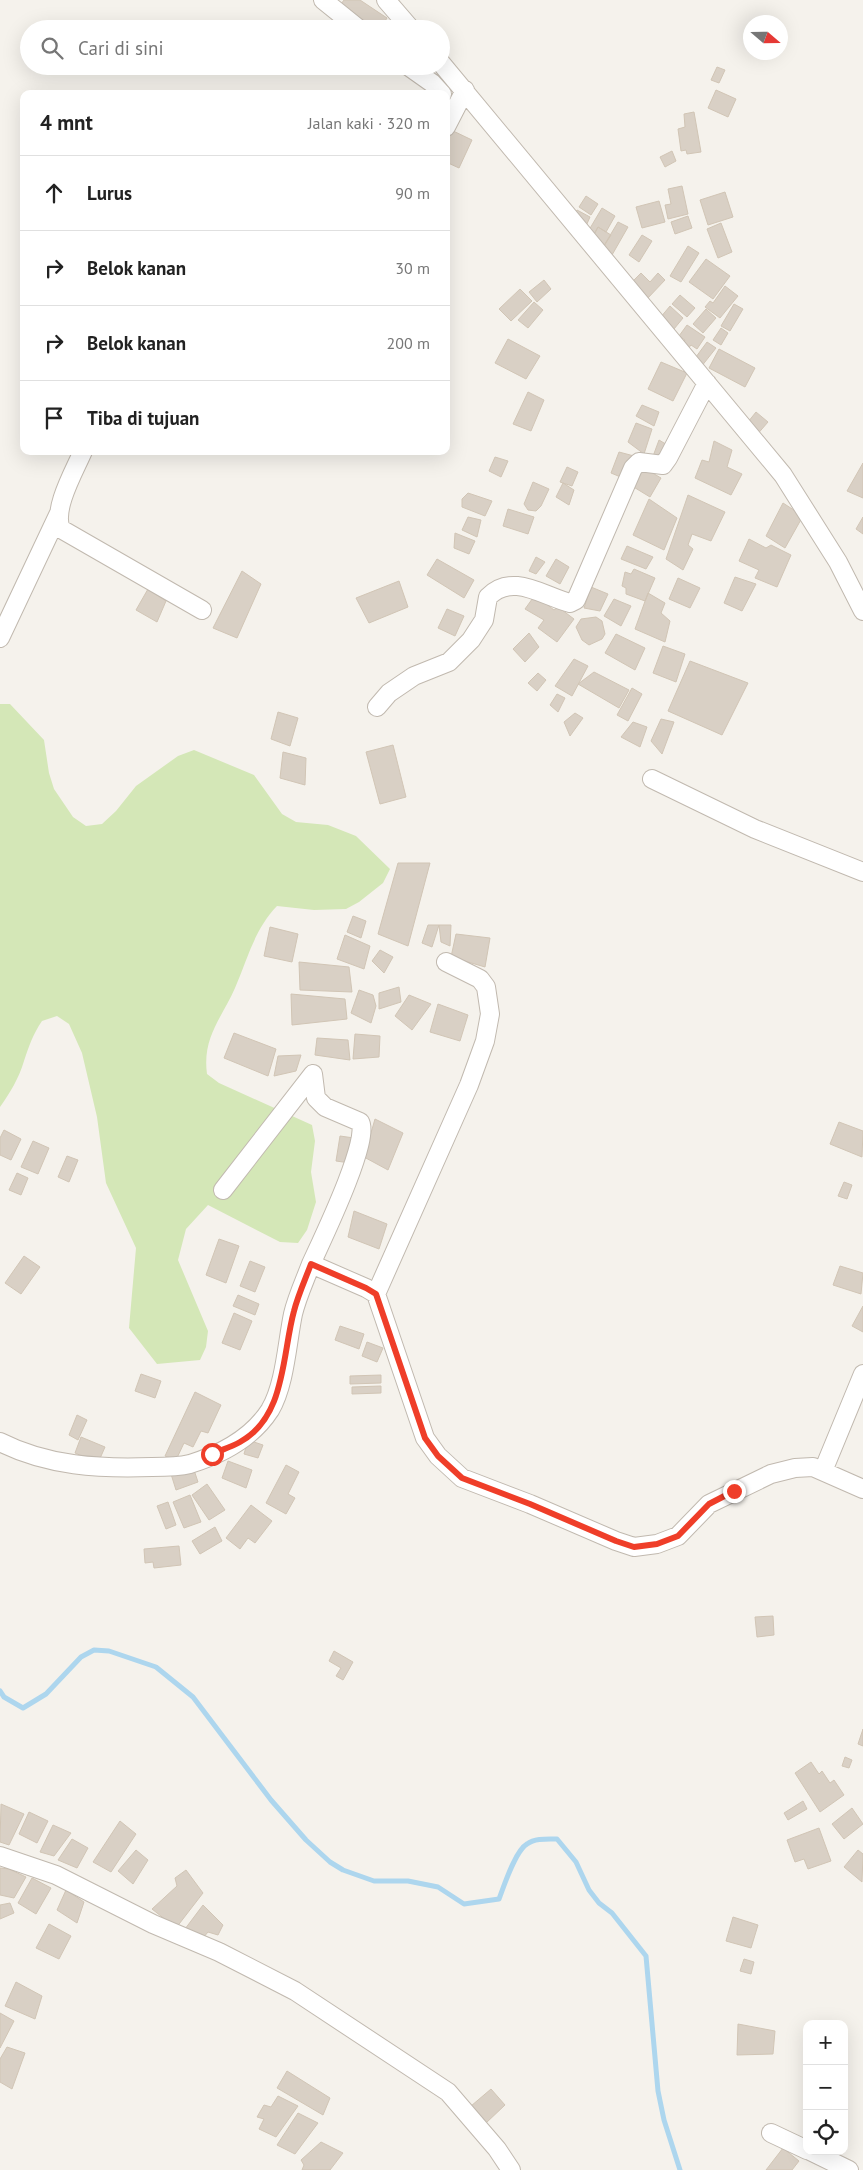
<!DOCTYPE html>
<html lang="id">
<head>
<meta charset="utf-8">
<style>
  body { margin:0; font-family:"PT Sans",sans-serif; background:#f6f6f6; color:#222 }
  .controls { position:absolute; right:15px; bottom:15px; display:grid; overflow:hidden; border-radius:10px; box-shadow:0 5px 20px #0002 }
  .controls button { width:45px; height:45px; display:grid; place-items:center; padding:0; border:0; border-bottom:1px solid #e0e0e0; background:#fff; color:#222; font:25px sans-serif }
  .compass { position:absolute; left:743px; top:15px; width:45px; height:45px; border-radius:50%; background:#fff; box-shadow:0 5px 20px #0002; rotate:110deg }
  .stop { position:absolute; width:15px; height:15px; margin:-11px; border:4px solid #ef3e29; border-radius:50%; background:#fff }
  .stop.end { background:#ef3e29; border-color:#fff; box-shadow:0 1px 5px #0008 }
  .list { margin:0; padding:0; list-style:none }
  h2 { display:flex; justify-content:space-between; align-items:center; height:65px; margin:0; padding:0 20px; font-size:21px }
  h2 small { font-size:16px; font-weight:400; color:#767676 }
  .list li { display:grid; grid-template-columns:32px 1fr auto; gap:15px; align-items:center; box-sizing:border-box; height:75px; padding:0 20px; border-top:1px solid #e0e0e0 }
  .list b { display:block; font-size:19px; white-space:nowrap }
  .list em { font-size:16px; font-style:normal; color:#767676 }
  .icon { flex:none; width:28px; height:28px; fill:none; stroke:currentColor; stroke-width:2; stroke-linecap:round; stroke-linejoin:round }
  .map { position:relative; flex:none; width:863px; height:2170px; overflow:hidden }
  .search { position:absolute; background:#fff; box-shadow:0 5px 20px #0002; left:20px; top:20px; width:430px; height:55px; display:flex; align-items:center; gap:12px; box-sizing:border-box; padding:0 18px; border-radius:28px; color:#767676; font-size:19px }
  .panel { position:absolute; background:#fff; box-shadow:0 5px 20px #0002; left:20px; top:90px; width:430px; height:365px; border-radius:10px }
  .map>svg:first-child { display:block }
</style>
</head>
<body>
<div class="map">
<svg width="863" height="2170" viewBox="0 0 863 2170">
  <rect width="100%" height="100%" fill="#f5f2ec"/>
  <path fill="#d4e7b7" d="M0 704H10L44 740 49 773 54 789 73 817 86 826 102 824 116 811 136 786 178 756 194 750 254 775 282 814 296 822 328 825 356 836 390 869 383 883 359 902 346 909 314 910 277 906C254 930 248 958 235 988 222 1018 202 1037 207 1074L219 1083 312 1125 315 1141 311 1172 316 1202 307 1230 298 1243 280 1242 208 1205 186 1229 178 1260 208 1331 206 1347 200 1360 157 1364 129 1328 136 1248 106 1183 97 1117 82 1053 69 1024 57 1016 42 1021C33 1034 29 1046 24 1061 19 1078 10 1093 0 1107Z"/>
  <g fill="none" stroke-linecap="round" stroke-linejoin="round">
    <path stroke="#add6ee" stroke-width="5" d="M0 1691 4 1697 23 1708 46 1694 81 1657 94 1650 109 1651 156 1667 193 1697 271 1800 306 1840 330 1862 343 1870 374 1881H408L438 1887 464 1904 499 1899C504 1886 515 1851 527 1844 535 1838 547 1839 557 1839L576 1862 589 1890 599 1903 612 1913 646 1956 658 2091 664 2120 680 2170"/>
  </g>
  <path fill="#d9d0c5" stroke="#d1c5b5" d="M344 0H360L387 18 380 29H368L338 8Z
    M717 67 725 70 719 83 711 80Z
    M716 90 736 99 728 117 708 108Z
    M694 112 701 152 687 154 686 150 681 151 678 129 685 127 684 114Z
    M449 129 472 140 459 168 446 162V135Z
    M672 151 676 161 665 167 660 157Z
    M682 186 688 214 668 219 665 205 671 204 668 189Z
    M725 192 733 217 708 225 700 200Z
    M586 196 598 204 591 215 579 207Z
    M659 201 665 222 642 228 636 207Z
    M602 208 615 216 606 232 598 227 595 233 589 230Z
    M577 210 590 217 586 226 572 219Z
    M688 216 692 228 675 234 671 222Z
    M618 222 628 227 612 255 602 249Z
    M721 223 732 252 718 258 707 229Z
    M598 227 611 235 604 246 591 239Z
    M642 235 652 241 639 262 629 255Z
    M688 246 699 253 681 282 670 276Z
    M706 259 730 276 713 299 689 282Z
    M641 273 650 282 658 273 665 280 647 299 631 283Z
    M544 280 551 289 537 302 529 292Z
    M725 286 738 296 720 318 705 307 710 301 713 303Z
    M520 289 532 301 511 321 499 309Z
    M680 295 695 308 687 317 672 304Z
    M534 302 543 310 528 328 518 320Z
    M734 304 743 309 730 331 721 326Z
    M670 306 683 318 674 329 660 318Z
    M706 309 716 318 703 333 693 324Z
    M687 325 705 337 697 349 691 345 687 350 681 346 685 340 679 336Z
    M721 328 728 333 721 345 713 340Z
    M508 339 540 356 526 379 495 363Z
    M707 342 716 348 701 367 693 361Z
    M719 349 755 368 745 387 709 368Z
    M661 362 687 373 673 401 648 389Z
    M528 392 544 400 531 431 513 424Z
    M642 405 659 412 654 426 636 416Z
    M756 412 768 422 755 437 744 427Z
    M636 423 652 429 644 454 628 442Z
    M659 440 669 446 661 459H652Z
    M714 441 732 450 727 467 742 474 731 495 695 478 702 460 709 462Z
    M619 452 634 456 623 478 611 473Z
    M495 457 508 461 501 477 489 471Z
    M863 463V498L847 491Z
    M567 467 578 472 572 486 560 482Z
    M644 468 661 478 650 497 632 486Z
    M533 482 549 489 541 506 536 511 528 510 524 504Z
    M563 483 574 490 569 505 556 497Z
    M468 493 492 501 485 516 462 507V499Z
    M688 495 725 512 711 541 692 534 688 545 693 549 683 570 666 559Z
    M649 499 677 518 664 550 633 535Z
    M783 503 803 516 785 548 766 536Z
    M508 509 534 517 528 534 503 526Z
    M468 517 481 520 477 537 462 530Z
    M863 517V534L856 529Z
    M455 533 475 541 469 554 454 548Z
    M749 539 766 548 771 545 791 555 777 587 755 578 759 570 739 561Z
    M627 546 653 557 646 569 621 559Z
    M536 557 545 562 536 574 529 571Z
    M437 559 474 580 464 598 427 575Z
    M556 559 569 567 560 584 546 576Z
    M634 569 655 578 645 601 626 594V588L622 586 625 572 631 574Z
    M242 571 261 584 237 638 213 628Z
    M735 577 756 584 742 611 724 603Z
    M678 578 700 588 690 608 669 599Z
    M399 581 408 607 369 623 356 598Z
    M591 587 608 594 600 611 584 608Z
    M148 589 166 601 157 622 136 610Z
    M648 593 665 603 661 613 670 621 665 642 635 629Z
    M535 595 554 610 558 607 574 619 557 642 538 628 544 620 525 609Z
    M614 599 631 606 621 626 604 616Z
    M447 609 464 616 455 636 438 628Z
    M596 617 602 621 605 634 602 639 589 645 582 640 576 627 581 619Z
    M529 633 539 647 525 662 513 649Z
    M616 634 645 648 635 670 605 653Z
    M663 646 685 654 676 682 653 673Z
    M574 659 588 666 572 696 555 686Z
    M690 661 748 683 722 735 668 711Z
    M594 672 629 690 619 708 578 684Z
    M538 673 546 680 537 691 528 683Z
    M632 688 642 694 628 721 617 715Z
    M557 694 565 698 558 712 550 705Z
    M278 712 298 718 290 746 271 739Z
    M575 713 583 718 570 736 564 722Z
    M661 719 674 722 662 754 651 741Z
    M633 722 647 727 640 747 621 737Z
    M393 745 406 797 380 804 366 752Z
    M283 752 306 758 305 785 280 778Z
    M398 863H430L408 946 378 934Z
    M353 916 366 921 361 938 347 932Z
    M428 925H439L432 947 422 943Z
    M439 925H451L450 946 441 942Z
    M270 927 298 934 292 962 264 956Z
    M456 934 490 938 485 967 451 957Z
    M345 935 370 946 364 969 337 959Z
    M380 950 393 957 384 973 372 961Z
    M299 962 349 967 352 992 300 990Z
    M399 987 401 1002 379 1009V993Z
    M359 990 373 995 376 1006 371 1023 351 1013Z
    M291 994 345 999 347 1019 292 1025Z
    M409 995 431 1004 412 1030 395 1016Z
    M438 1004 468 1015 460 1041 430 1032Z
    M234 1033 276 1049 268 1076 224 1058Z
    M355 1034 380 1036 379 1057 353 1059Z
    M317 1038 348 1040 350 1060 315 1055Z
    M301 1055 296 1071 274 1076 278 1056Z
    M375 1119 403 1133 388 1170 364 1157Z
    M839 1122 863 1131 862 1157 830 1144Z
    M4 1130 21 1139 11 1160 0 1155V1138Z
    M340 1136 354 1138 350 1163 336 1161Z
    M33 1141 49 1148 38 1174 21 1167Z
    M67 1156 78 1160 69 1182 58 1177Z
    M17 1173 28 1178 21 1195 9 1190Z
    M844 1182 852 1185 847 1199 838 1196Z
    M354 1211 387 1224 379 1249 348 1237Z
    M219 1239 239 1246 226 1283 206 1275Z
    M24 1256 40 1267 21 1294 5 1283Z
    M250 1261 265 1267 255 1292 240 1286Z
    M840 1266 863 1273 861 1294 833 1285Z
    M238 1295 259 1304 255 1315 233 1306Z
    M863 1306V1332L852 1326Z
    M234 1313 252 1321 240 1350 222 1343Z
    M340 1326 364 1334 359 1349 335 1340Z
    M367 1342 383 1348 377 1362 362 1356Z
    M141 1374 161 1381 155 1398 135 1391Z
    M381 1375V1383L350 1384V1376Z
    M381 1386V1393L352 1394V1387Z
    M195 1392 221 1405 208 1433 201 1431 193 1447 184 1443 176 1460 165 1456Z
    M77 1415 87 1420 78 1440 69 1435Z
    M81 1437 105 1447 98 1463 75 1453Z
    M248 1440 263 1445 258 1458 244 1454Z
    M228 1461 252 1470 246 1488 222 1478Z
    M286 1465 299 1472 288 1494 295 1498 286 1514 266 1503Z
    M193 1467 198 1482 176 1490 171 1474Z
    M207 1484 225 1510 209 1520 192 1495Z
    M190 1495 201 1522 184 1528 173 1502Z
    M168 1502 176 1525 166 1529 157 1506Z
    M251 1505 272 1521 255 1543 248 1538 240 1549 226 1538Z
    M215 1527 222 1541 200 1554 192 1541Z
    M179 1546 181 1565 154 1568 153 1562 145 1563 144 1549Z
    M773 1616 774 1635 757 1637 755 1617Z
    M334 1651 353 1662 343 1680 336 1676 341 1668 329 1661Z
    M863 1729V1746L858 1744Z
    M845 1757 852 1760 849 1768 842 1766Z
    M811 1762 819 1774 822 1771 830 1783 834 1780 844 1795 820 1812 795 1773Z
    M803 1801 807 1809 788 1820 784 1813Z
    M1 1804 24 1814 9 1845 0 1842Z
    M852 1808 863 1824 844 1839 832 1824Z
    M29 1812 48 1821 37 1843 19 1834Z
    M120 1821 136 1834 111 1872 93 1862Z
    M53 1825 71 1833 54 1856 40 1852Z
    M819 1828 831 1861 808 1869 804 1859 795 1862 787 1840Z
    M72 1839 88 1848 77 1868 58 1860Z
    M136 1850 148 1860 133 1884 118 1871Z
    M858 1850 863 1854 862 1882 844 1867Z
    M0 1868 9 1869 26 1877 14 1898 0 1895Z
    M186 1870 203 1893 176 1928 152 1909 177 1886 175 1878Z
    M32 1878 51 1888 36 1914 18 1903Z
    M66 1890 84 1902 77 1923 57 1910Z
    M10 1903 14 1913 0 1919V1905Z
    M203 1905 223 1925 218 1935 208 1932 203 1938 185 1929Z
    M733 1917 758 1925 751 1948 726 1941Z
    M49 1924 71 1936 59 1959 36 1948Z
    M744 1959 754 1962 751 1974 740 1971Z
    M16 1982 42 1996 35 2019 5 2006Z
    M0 2013 14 2021 0 2048Z
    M738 2024 775 2031 773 2054 737 2055Z
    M7 2047 25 2053 12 2089 0 2082V2059Z
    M287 2071 330 2098 323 2115 277 2088Z
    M491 2089 505 2105 486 2123 471 2106Z
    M278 2096 298 2106 276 2137 259 2129 264 2119 257 2117 264 2105 271 2107Z
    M298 2113 318 2123 295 2154 277 2145Z
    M321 2142 343 2153 330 2170H302L304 2165 301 2160Z
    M783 2148 799 2161 792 2170H766Z"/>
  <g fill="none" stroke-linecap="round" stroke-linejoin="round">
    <g stroke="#c1b9af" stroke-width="20">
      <path id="minor" d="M323 0 359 29
        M386 0 411 29
        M441 63 783 475 838 562 863 611
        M408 66 432 83 442 94
        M446 127 465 90
        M83 451C75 470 52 509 61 529L202 610
        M0 638 59 513
        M377 707 389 693 414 676 449 662 471 640 484 620 488 597C512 572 543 596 570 603L576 600 633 468 639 462 663 465 668 458 707 383
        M652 779 755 829 863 872
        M223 1190 313 1074 316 1098 325 1107 360 1122C371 1139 321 1242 311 1264
        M376 1294 469 1085 485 1041 490 1014 486 987 480 979 446 962
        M0 1442C47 1466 100 1469 152 1467 164 1467 178 1467 190 1464 222 1454 252 1438 270 1410 285 1385 287 1343 293 1314 297 1297 305 1280 311 1264L366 1288 376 1294 425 1438 438 1456 462 1478 530 1504 616 1541 634 1547 657 1544 678 1536 709 1504 771 1474 795 1468 813 1467 863 1489
        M823 1471 863 1374
        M0 1856 56 1875 153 1924 219 1952 295 1991 448 2092 497 2149 511 2170
        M771 2133 807 2150
        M810 2151 849 2170"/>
    </g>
    <use href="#minor" stroke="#fff" stroke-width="18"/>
  </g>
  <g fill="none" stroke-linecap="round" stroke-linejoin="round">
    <path stroke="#ef3e29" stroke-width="6" d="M212 1454C221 1450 231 1447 240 1442 286 1417 282 1354 294 1311 298 1295 305 1280 311 1264L366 1288 376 1294 425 1438 438 1456 462 1478 530 1504 616 1541 634 1547 657 1544 678 1536 709 1504 734 1491"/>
  </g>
</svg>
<div class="controls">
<button>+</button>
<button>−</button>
<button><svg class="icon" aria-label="locate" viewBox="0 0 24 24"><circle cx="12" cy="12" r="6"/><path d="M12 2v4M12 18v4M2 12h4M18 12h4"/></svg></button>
</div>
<svg class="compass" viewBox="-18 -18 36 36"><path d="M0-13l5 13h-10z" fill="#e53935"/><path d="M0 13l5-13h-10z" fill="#767676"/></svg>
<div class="stop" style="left:212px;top:1454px"></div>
<div class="stop end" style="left:734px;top:1491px"></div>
<div class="search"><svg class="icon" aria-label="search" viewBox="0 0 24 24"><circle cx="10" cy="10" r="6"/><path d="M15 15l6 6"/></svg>Cari di sini</div>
<section class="panel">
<h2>4 mnt<small>Jalan kaki · 320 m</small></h2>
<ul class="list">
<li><svg class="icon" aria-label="ahead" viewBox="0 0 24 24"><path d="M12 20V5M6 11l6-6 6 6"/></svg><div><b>Lurus</b></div><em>90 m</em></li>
<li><svg class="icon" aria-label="right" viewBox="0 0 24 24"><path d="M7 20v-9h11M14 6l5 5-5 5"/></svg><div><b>Belok kanan</b></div><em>30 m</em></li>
<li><svg class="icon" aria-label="right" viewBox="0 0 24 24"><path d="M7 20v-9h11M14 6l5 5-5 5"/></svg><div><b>Belok kanan</b></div><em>200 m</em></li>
<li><svg class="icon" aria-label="arrive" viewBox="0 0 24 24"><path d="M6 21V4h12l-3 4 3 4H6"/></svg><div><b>Tiba di tujuan</b></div></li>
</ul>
</section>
</div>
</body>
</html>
